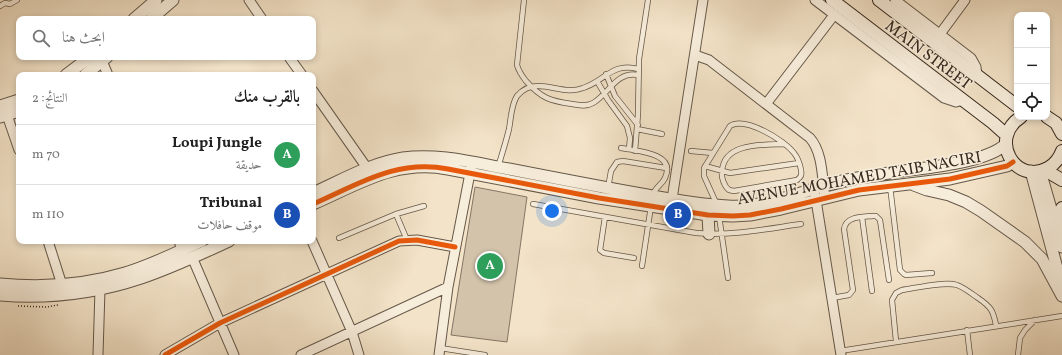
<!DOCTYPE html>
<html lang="ar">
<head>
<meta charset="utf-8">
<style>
  body { margin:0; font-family:Vollkorn,Amiri,serif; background:#f2f2f2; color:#222; direction:rtl }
  .controls { position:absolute; right:12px; top:12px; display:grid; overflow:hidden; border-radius:8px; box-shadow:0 2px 6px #0003 }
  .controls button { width:36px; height:36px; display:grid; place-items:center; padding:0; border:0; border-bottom:1px solid #e0e0e0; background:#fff; color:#222; font:20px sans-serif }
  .you { position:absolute; left:552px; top:211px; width:14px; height:14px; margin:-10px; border:3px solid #fff; border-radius:50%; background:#1a73e8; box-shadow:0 0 0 6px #1a73e833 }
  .badge { display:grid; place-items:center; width:26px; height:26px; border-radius:50%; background:#b45309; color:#fff; font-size:13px; font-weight:700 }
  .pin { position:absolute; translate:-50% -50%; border:2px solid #fff; box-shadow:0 1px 4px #0006 }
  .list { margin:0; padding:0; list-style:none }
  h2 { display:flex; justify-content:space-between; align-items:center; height:52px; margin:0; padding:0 16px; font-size:17px }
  h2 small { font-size:13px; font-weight:400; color:#767676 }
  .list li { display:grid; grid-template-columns:26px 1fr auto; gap:12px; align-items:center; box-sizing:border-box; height:60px; padding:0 16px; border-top:1px solid #e0e0e0 }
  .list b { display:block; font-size:15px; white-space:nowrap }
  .list p { margin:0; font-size:13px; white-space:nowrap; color:#767676 }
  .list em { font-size:13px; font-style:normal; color:#767676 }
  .icon { flex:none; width:22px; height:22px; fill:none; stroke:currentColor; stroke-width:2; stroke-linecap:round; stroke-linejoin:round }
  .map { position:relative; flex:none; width:1062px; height:355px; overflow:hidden; direction:ltr }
  .search { position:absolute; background:#fff; box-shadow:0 2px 6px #0003; left:16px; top:16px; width:300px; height:44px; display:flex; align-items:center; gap:10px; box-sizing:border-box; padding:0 14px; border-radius:8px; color:#767676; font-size:15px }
  .panel { position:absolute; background:#fff; box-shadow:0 2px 6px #0003; left:16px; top:72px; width:300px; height:172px; border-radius:8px; direction:rtl }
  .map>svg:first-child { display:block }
</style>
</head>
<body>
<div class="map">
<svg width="1062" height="355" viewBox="0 0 1062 355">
  <rect width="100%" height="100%" fill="#f3e3c8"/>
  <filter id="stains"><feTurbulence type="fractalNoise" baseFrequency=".005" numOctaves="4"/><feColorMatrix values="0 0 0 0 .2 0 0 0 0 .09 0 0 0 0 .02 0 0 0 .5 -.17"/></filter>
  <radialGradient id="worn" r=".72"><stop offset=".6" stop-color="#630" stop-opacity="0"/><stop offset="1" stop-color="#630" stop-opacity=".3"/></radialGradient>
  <path fill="#d3c3ab" stroke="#847665" d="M475 187 527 197 507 342 451 335Z"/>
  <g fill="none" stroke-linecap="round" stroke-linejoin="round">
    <g stroke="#655849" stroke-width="6">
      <path id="service" d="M524 0 517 65C519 72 522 76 526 81 541 98 550 101 572 104 579 105 586 107 593 103 609 94 616 71 638 75
        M0 6 5 3 10 4 17 0
        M606 74 615 96 638 125
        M597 81 608 100 627 126 630 138 629 149
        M637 129 662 134
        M621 148C635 151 677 152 665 178 662 185 655 187 653 195
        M635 151 638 114 639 59 648 0
        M691 151 713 153
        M705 166 730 173 799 163
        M498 167C502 154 506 142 509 129 511 119 511 105 517 96 522 90 530 86 538 86 554 86 568 94 583 88 605 81 612 62 638 69
        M890 186 900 270 904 274 906 275 932 273
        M608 188 611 171 617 162 623 161 666 168
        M533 204 696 233C732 236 766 229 801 224
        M717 205 704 176V168L730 126C745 116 784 140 794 153 798 158 800 164 801 170 802 175 801 177 797 180L734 191 729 190C724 186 721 177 722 171 724 142 764 145 784 144
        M396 214 424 206
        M719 216 728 278
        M605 217 600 250 604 253 634 258
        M862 217 872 291
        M339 238 396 214 407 240
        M642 266 651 206
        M832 298 849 295 853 290 844 229C846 216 862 217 873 216H876L880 220 889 280
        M967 330 970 355
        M896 341 892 300 896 293 902 290C916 288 945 281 957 285 965 288 972 294 978 298 991 307 993 310 996 325
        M440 348 485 355
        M840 351 1062 316
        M1018 355 1020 338 1025 330 1035 320"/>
    </g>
    <g stroke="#655849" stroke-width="11">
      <path id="minor" d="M249 0 262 19
        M815 0 944 98 956 102 963 100
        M895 0 971 58 976 67 977 76
        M940 34 965 0
        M695 55 709 60 810 138C823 153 822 178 825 198
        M289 57 302 75
        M102 61 108 75
        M313 91 367 168
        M766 104 834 15
        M7 115 19 150
        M815 194 841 355
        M672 199 703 0
        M48 241 62 285
        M179 241 182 250
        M312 241 352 332 359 355
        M192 257 234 355
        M98 355 100 289
        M165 355 220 323 399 241 417 240 455 247
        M301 355 448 287
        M439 355 448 287 471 168"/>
    </g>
    <g stroke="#655849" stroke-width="13">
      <path id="tertiary" d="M134 19 156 0
        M151 19 173 0
        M66 75 90 57
        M85 75 107 57
        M0 106 19 100
        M0 117 19 111
        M1031 171 1061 283
        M1040 171 1062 247
        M914 185 927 190 949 195 966 202 981 211 1025 242 1042 259 1062 296
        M313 193C342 180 371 163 403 158 438 153 475 163 509 169 555 178 601 187 647 195 674 200 701 205 728 206 763 208 793 195 826 185 847 179 868 176 889 173 919 168 985 164 1006 144
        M313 204C359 184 396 159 448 169L599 198 708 215 733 216 750 215 781 209 859 190 950 179 1007 166 1013 162
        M708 215 709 234
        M0 284C42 288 85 285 125 273 152 265 177 252 202 241
        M0 295C48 299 96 293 141 278 171 268 200 254 229 241"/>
    </g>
    <g stroke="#36291f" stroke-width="14">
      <path id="secondary" d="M832 0 993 123 1003 132 1007 134
        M879 0 1017 106
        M1021 117C988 138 1015 186 1048 168 1055 164 1059 159 1062 151
        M1047 117 1056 123 1062 134
        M1045 170 1062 180
        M1058 232 1060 214 1062 208"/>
    </g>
    <path stroke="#36291f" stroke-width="1.5" stroke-dasharray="1 2" stroke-linecap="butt" d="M18 306 47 307 58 305"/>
    <use href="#service" stroke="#f7eddb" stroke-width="4.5"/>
    <use href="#minor" stroke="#f7eddb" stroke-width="9"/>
    <use href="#tertiary" stroke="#f7eddb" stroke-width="11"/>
    <use href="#secondary" stroke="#f7eddb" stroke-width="12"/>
    <g stroke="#f7eddb" stroke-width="8">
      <path id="cycleway" d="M313 204C359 184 396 159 448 169L599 198 708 215 733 216 750 215 781 209 859 190 950 179 1007 166 1013 162
        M165 355 220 323 399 241 417 240 455 247"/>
    </g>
    <use href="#cycleway" stroke="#e8590c" stroke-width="5"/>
  </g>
  <g text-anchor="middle" stroke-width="3.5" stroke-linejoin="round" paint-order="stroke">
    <g font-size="16" fill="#36291f" stroke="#f7eddb">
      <text transform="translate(929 54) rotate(37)" y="6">MAIN STREET</text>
      <text transform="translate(859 177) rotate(-10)" y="6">AVENUE MOHAMED TAIB NACIRI</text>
    </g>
  </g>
  <rect width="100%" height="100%" filter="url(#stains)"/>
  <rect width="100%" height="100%" fill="url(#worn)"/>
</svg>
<div class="controls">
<button>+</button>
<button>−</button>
<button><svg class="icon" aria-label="locate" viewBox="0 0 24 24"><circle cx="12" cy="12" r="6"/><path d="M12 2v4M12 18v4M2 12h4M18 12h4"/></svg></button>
</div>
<div class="you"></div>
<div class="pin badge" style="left:490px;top:266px;background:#2e9e5b">A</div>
<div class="pin badge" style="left:678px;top:215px;background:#1a4fb4">B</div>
<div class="search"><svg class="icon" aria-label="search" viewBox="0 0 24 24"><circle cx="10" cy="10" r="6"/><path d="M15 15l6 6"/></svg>ابحث هنا</div>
<section class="panel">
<h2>بالقرب منك<small>النتائج: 2</small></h2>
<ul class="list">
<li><span class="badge" style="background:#2e9e5b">A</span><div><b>Loupi Jungle</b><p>حديقة</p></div><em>70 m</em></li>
<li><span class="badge" style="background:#1a4fb4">B</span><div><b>Tribunal</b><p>موقف حافلات</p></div><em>110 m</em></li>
</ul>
</section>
</div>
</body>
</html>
